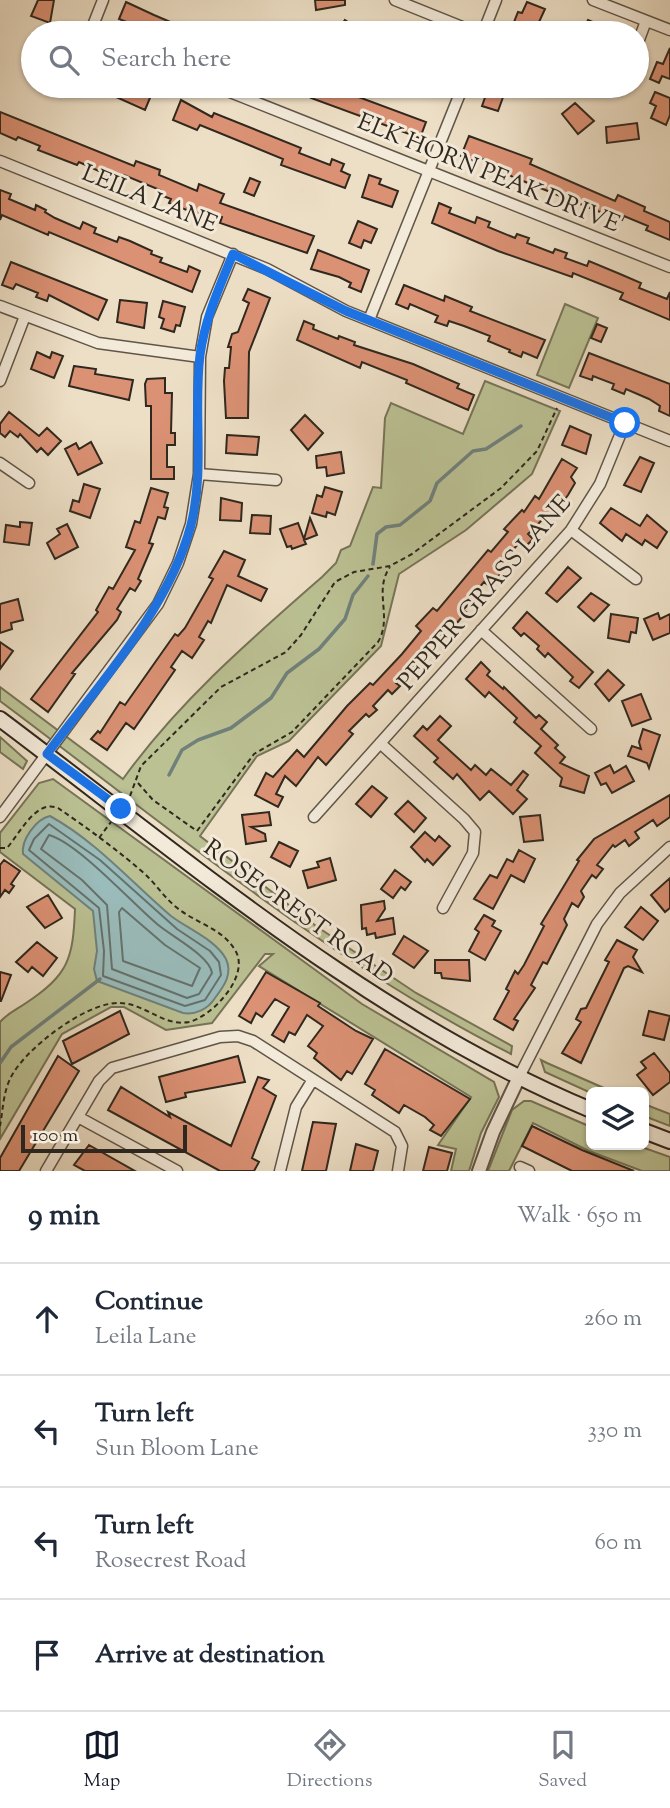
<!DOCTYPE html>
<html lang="en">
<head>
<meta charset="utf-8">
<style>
  body { margin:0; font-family:"Sorts Mill Goudy",serif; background:#f2f2f3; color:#1f2937 }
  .controls { position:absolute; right:21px; bottom:21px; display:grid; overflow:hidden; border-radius:10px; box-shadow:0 2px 5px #0004 }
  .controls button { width:63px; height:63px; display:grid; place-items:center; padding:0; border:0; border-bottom:2px solid #e0e1e3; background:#fff; color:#1f2937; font:35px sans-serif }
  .scale { position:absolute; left:21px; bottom:18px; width:166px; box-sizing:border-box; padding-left:7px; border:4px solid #30281e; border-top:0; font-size:19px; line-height:24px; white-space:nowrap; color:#30281e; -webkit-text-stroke:5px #f3eada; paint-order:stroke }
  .stop { position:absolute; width:21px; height:21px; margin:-16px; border:5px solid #1a73e8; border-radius:50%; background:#fff }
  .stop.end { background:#1a73e8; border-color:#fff; box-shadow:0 2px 7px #0008 }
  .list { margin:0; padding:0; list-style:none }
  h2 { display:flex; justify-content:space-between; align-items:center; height:91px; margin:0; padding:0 28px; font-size:30px }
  h2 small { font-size:23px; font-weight:400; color:#747a83 }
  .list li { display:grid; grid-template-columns:46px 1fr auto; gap:21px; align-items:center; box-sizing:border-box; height:112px; padding:0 28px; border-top:2px solid #e0e1e3 }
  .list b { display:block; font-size:26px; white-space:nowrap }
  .list p { margin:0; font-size:23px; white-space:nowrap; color:#747a83 }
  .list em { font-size:23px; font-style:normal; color:#747a83 }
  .icon { flex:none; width:38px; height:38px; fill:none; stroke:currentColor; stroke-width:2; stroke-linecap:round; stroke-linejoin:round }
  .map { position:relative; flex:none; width:670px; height:1171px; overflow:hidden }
  .search { position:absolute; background:#fff; box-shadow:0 2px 5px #0004; left:21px; right:21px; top:21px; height:77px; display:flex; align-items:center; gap:18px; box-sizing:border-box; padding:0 24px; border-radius:38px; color:#747a83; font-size:26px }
  .sheet { height:539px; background:#fff }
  nav { display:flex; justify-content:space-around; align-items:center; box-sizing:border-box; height:98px; border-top:2px solid #e0e1e3; background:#fff; font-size:19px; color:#747a83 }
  nav a { display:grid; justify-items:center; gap:4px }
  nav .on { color:#111827 }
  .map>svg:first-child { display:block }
</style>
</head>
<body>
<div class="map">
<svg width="670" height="1171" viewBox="0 0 670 1171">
  <rect width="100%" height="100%" fill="#eddfc6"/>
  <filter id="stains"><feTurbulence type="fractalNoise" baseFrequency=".00286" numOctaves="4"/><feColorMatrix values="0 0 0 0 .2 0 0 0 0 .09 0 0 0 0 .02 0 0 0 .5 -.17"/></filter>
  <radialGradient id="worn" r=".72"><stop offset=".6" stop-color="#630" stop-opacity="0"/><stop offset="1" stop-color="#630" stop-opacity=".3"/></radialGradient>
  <path fill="#bbc193" stroke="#767458" stroke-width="2" d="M565 304 598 318 569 388 537 375Z
    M485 381 560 411 532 474 466 530 399 574 381 646 289 741 257 756 200 836 316 926 416 993 512 1046 511 1054C327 961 165 824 0 701V687L123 779C179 701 250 640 322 577L336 563 341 550 350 546 373 487 381 488 385 418 391 403 463 434Z
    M0 737 27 761 23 769 0 752Z
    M53 779 362 1004 494 1082 499 1097 481 1133 469 1171H451L456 1149 438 1145 471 1097 259 966 273 954H265L212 1023 166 1030 124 1007H111L62 1034 0 1139V1022C9 1012 16 1010 26 1003 69 975 73 958 75 909L0 852V833L39 783Z
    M541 1060 547 1063 613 1092 591 1093 545 1072Z
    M524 1101H531L591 1127V1145H636L670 1157V1171H642L589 1151 533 1123 509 1171H488L512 1110Z
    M644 1104 670 1114V1126L644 1116Z"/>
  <path fill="#9abcbb" stroke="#70817c" stroke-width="2" d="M50 816C97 842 131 882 171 916 188 929 216 940 226 959 233 974 224 986 215 998 208 1009 196 1015 183 1013L97 981 94 969 97 951 93 911 23 854C21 840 36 819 50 816Z"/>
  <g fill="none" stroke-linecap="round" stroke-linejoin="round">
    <path stroke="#65726c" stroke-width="2" d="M49 824 100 860 177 929 210 951 219 962 221 975 205 1000 185 1006 103 976 104 951 99 908 29 850 34 839Z
      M49 835C78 843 132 903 157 924 171 936 210 956 212 973L199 994 187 998 112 969 107 905 82 880 41 849Z
      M122 908 165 945 200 968 192 986 123 961 119 912Z"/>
    <path stroke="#70817c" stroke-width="3.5" d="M373 564 377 534 386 527 400 525 430 501 437 483 473 451 486 449 521 426
      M169 775 182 750 198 740 231 728 271 698 287 673 319 649 345 619 353 595 368 576
      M0 1063 11 1047 100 979"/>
  </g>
  <path fill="#db9174" stroke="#30281e" stroke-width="2" d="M38 0H54L50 23 31 16Z
    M315 0H345V5L316 10Z
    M126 2 154 15 196 33H154L119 19Z
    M527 2 545 9 539 22 565 33H542L514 22 518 12 522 13Z
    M345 20 351 24 357 22 373 33H336Z
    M588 20 618 33H582Z
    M670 48V79L662 76 659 83 650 79 657 62 663 64Z
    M120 86H134L152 93 145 110 116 97Z
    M294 86H329L426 122 420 138 311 98 313 94Z
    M489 86H507L498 111 482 106Z
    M655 92 670 98V115L666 125 651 118 656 106 650 103Z
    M181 100 212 117 214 113 301 148 299 153 330 165 332 159 344 164 341 171 350 175 345 188 281 165 283 159 200 125 197 130 173 120Z
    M575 103 594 121 578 134 562 114Z
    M0 112 134 166 136 161 160 170 159 175 197 191 199 184 224 194 220 203 314 236 307 253 220 223 222 217 201 209 199 215 169 203 171 199 158 194 160 190 124 175 121 184 109 179 110 176 79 162 77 165 38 150 40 146 18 137 16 140 0 133Z
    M637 123 639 139 607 143 606 127Z
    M469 136 532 159 530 164 615 201 618 195 645 207 644 211 670 222V240L646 230 648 226 624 216 622 220 600 212 513 177 495 167 496 164 475 156 473 161 461 156Z
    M369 175 381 179 379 184 398 191 392 207 362 197Z
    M250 178 260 182 254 196 244 192Z
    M0 190 11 194 9 199 35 210 36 205 46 210 45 212 55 218 80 229 83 222 96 228 94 233 117 242 119 237 130 241 152 251 151 254 162 258 160 262 187 272 189 266 200 271 192 292 49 232 48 235 2 215 0 220Z
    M439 203 451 208 449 213 475 223 477 217 490 222 488 227 515 238 517 234 529 238 527 243 553 253 555 249 567 253 565 258 587 266 589 261 620 274 641 283 639 288 667 299 670 292V320L620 299 623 293 573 273 572 277 498 251 432 223Z
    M358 221 377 229 371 243 364 240 361 248 349 243Z
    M318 250 369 270 361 292 349 287 351 283 339 277 311 269Z
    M11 262 107 300 98 320 49 295 47 301 36 297 38 293 16 284 13 289 2 285Z
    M404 285 444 301 445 296 472 307 470 311 545 340 537 358 523 352 521 357 509 352 510 350 488 341 490 336 464 326 449 321 447 326 435 322 438 316 410 304 408 309 396 304Z
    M248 289 270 298 249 352 248 418H226L224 381 225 368H229L231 347H228L232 334 238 332 249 303 243 300Z
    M120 300 147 303 144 328 117 322Z
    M163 301 185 307 180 326 176 325 174 332 161 328 164 319 159 317Z
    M304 321 314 325 313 329 338 339 339 336 355 342 354 345 413 364 459 384 457 388 474 395 468 410 406 383 407 380 362 362 360 368 297 340Z
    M597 324 607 328 601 342 591 338Z
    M37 352 50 358 52 352 63 356 54 378 31 369Z
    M589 353 670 384V416L659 411 660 406 649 399 626 389 624 394 612 389 614 384 593 376 592 380 580 376Z
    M74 366 96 369 95 374 133 380 129 400 69 386Z
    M165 378V393H172L171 433H175V445H167V467H174V479H151V406H146L145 384 147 379Z
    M9 412 39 436 47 428 61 441 48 455 41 448 37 452 20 434 18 437 10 431 5 437 0 433V424Z
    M305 415 323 433 308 450 291 430Z
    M570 426 591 435 586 454 562 445Z
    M227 435 259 437 257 455 226 453Z
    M91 442 102 463 78 475 65 449 76 443 79 449Z
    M341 452 344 473 327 476 326 467 317 468 316 456Z
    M640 457 654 463 641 492 624 485Z
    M562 459 577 468 571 477 575 483 568 495 549 520 545 517 528 534 533 539 524 548 519 543 505 559 511 563 489 586 484 582 471 597 473 599 463 610 466 612 457 623 451 618 438 632 443 637 421 658 424 660 417 668 413 665 396 683 400 686 392 694 388 690 373 706 377 710 369 717 366 714 349 731 353 734 326 765 318 757 296 786 285 776 276 794 283 797 278 807 255 795 266 773 273 777 297 750 304 757 347 706 370 683 373 685 402 654 421 631 416 626 433 608 437 611 488 550 491 552 508 532 504 529 522 510 524 512 535 496 539 499Z
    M84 484 100 489 90 518 70 511 73 500 79 502Z
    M325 487 342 492 335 515 327 512 326 517 312 513 317 495 322 497Z
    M151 488 168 493 164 507 168 508 165 519 158 517 149 543 153 544 138 579 141 581 135 591 130 588 117 609 121 612 117 620 72 673 75 674 48 712 31 699 98 612 96 610 109 587 113 589 135 550 126 547 135 521 140 523Z
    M221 498 242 503 241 521 220 520Z
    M611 508 640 526 647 515 667 532 657 548 645 540 642 545 626 534 622 541 600 523Z
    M252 515 271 516 270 534 250 533Z
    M310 518 317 535 304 540 306 544 292 549 291 546 287 547 280 529 298 523 304 539Z
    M20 522 32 523 29 545 4 542 6 525 20 527Z
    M67 524 78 547 55 559 47 543 60 534 57 529Z
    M224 551 245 560 238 576 267 589 261 601 227 585 211 623 208 621 199 637 204 640 192 658 182 651 171 667 175 670 134 729 126 723 107 750 91 739 98 731 100 733 120 702 125 705 175 634 178 636 185 628 213 579 209 577Z
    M568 567 581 578 557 602 546 593Z
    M591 593 609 605 594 621 578 607Z
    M18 599 23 620 11 623 12 629 0 633V604Z
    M527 612 593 672 579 688 570 681 573 677 548 653 545 657 537 649 539 646 524 633 521 636 513 628Z
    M658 613 660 619 670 614V633L653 640 644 619Z
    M611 614 638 618 636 633 631 632 629 642 608 638Z
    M0 642 13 651 0 669Z
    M481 662 490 671 487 675 503 689 504 687 536 718 539 715 547 722 541 729 558 745 555 748 565 757 560 763 589 776 584 793 560 786 562 778 535 753 541 746 514 722 517 718 489 692 485 697 466 679Z
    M608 670 624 685 609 701 595 684Z
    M641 694 651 719 632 726 622 701Z
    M440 716 451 726 438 740 471 770 475 765 486 775 491 769 511 785 523 771 528 775 517 790 527 799 513 814 489 791 480 800 457 774 453 779 434 762 438 758 414 736 423 726 427 730Z
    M643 729 660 735 649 768 647 763 628 756 632 746 641 749 639 742Z
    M610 765 614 773 626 766 634 781 612 793 606 783 601 785 595 773Z
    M372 786 387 798 371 817 356 804Z
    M670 795V817L657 826 653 820 635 832 639 838 629 846 625 840 615 847 613 845 597 865 603 869 596 878 592 875 581 891 584 897 578 907 572 903 564 919 567 925 547 964 543 962 531 985 535 988 514 1019 518 1021 513 1030 494 1019 509 991 506 989 515 971 518 974 524 965 544 926 541 924 579 861 577 860 594 839Z
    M408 801 426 818 414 832 395 814Z
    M269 812 271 825 251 827 265 834 266 841 246 844 242 815Z
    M540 815 543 840 524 842 520 817Z
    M425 832 435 841 439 836 450 846 433 865 427 859 425 862 411 847Z
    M279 842 298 851 290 867 271 857Z
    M519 850 535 859 524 882 511 875 493 909 474 899 490 875 497 878 507 859 513 862Z
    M330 858 336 880 308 888 303 871 319 867 317 862Z
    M4 860 20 871 11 884 14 886 9 893 5 890 0 897V865Z
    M395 870 411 882 405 890 401 887 393 898 381 889Z
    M670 878V908L665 912 651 895Z
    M48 895 62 918 45 928 27 907Z
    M384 901 385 909 377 921 393 918 395 934 376 938 375 933 367 935 366 928 362 929 361 905Z
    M641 907 658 921 643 940 625 927Z
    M484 915 495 921 492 926 501 931 485 960 469 951 479 932 475 929Z
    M404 936 428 951 414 968 393 954Z
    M617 940 637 950 633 957 642 972 628 966 624 968 581 1063 562 1053 581 1022 576 1019 581 1009 586 1008 609 962 605 960Z
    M37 942 57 958 43 976 32 967 28 972 16 962Z
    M435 960H469L470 981 442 978 441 973H435Z
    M0 972 11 975 1 1001H0Z
    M266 972 320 1003 318 1006 356 1031 373 1039 352 1074 347 1071 341 1080 314 1058 317 1053 308 1046 323 1026 307 1015 295 1035 289 1032 284 1042 272 1035 289 1007 275 999 262 1017 256 1013 251 1023 239 1016Z
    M120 1011 129 1034 72 1064 63 1041Z
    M649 1011 670 1016 664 1040 643 1035Z
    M385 1049 470 1099 441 1136 430 1130 434 1125 425 1117 404 1105 399 1113 372 1095 375 1090 365 1084Z
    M654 1053 670 1073V1082L653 1095 637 1075 646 1068 641 1062Z
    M58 1056 79 1071 19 1171H0V1158Z
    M238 1056 245 1082 185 1093 186 1097 166 1102 159 1077Z
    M258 1077 269 1080 263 1088 276 1096 252 1158 259 1162 254 1171H220L108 1110 121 1087 170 1117 168 1112 231 1146Z
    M313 1122 336 1124 326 1171H302Z
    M532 1126 582 1150 634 1171H572L522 1146Z
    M356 1144 378 1151 373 1171H350Z
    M89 1145 135 1171H85L74 1165Z
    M429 1147 452 1153 447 1171H423Z"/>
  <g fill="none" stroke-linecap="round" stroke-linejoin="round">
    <g stroke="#5f5648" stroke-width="13">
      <path id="minor" d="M395 0 477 33
        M593 0 670 30
        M90 33 103 0
        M483 33 496 0
        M637 45 646 21
        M215 86 670 267
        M618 88 619 86
        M0 161 267 269 346 311 670 441
        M0 306 98 343 200 357
        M369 320 463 86
        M0 381 25 316
        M0 463 29 483
        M199 474 276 480
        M571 530 636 579
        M481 630 591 729
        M380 743 464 819 475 832 473 853 443 908
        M0 817 158 604 178 563 191 524 199 474 200 357 207 317 233 254
        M314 817 571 530 600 484 625 423
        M519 1077 597 924 620 893 670 847
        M78 1117 177 1171
        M520 1167 529 1171
        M46 1171 99 1081 112 1068 220 1037 238 1036 253 1041 395 1132 402 1146 398 1171
        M280 1171 296 1107 312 1081"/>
    </g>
    <g stroke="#5f5648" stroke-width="16">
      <path id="tertiary" d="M479 1171 493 1132 519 1077"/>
    </g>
    <g stroke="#30281e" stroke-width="18">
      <path id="secondary" d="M0 719C188 860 372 1019 591 1110
        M644 1131 670 1141"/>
    </g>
    <path stroke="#30281e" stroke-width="2" stroke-dasharray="5 3.5" stroke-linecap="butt" d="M138 783 153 800 197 831 254 754 292 732 378 642C393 617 373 591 390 567
      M130 796 141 766 221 687 286 652 301 635 335 582 354 572 390 566 412 554 501 488 537 451 557 408
      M99 838 111 822
      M0 848H7C20 833 36 799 58 808 86 827 123 854 147 876 157 886 165 898 176 907 195 923 222 928 235 950 251 975 213 1016 189 1022 163 1027 145 1003 119 1003 86 1002 23 1050 10 1079 3 1094 3 1110 0 1126"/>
    <use href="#minor" stroke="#f3eada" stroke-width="10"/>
    <use href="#tertiary" stroke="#f3eada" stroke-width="12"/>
    <use href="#secondary" stroke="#f3eada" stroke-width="14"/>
  </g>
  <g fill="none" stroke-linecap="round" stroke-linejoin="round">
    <path stroke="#1a73e8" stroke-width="9" d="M121 809 47 754C98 685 169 609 191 525 205 469 193 412 200 355 205 319 219 288 233 254L346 311 625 423"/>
  </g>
  <g text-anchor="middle" stroke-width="6" stroke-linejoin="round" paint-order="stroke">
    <g font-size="24" fill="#30281e" stroke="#f3eada">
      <text transform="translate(489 172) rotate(22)" y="8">ELK HORN PEAK DRIVE</text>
      <text transform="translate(150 198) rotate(22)" y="8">LEILA LANE</text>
      <text transform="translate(484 592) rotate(-49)" y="8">PEPPER GRASS LANE</text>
      <text transform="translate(299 911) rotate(36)" y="8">ROSECREST ROAD</text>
    </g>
  </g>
  <rect width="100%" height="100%" filter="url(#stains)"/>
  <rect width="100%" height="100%" fill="url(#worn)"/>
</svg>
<div class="controls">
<button><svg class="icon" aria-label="layers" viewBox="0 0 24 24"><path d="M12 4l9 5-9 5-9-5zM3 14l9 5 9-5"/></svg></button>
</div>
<div class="scale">100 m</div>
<div class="stop" style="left:625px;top:423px"></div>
<div class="stop end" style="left:121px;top:809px"></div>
<div class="search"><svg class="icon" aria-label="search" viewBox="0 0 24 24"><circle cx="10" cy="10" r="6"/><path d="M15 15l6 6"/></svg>Search here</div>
</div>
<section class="sheet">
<h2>9 min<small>Walk · 650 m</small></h2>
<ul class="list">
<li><svg class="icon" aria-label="ahead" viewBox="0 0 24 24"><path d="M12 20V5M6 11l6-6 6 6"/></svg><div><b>Continue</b><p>Leila Lane</p></div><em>260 m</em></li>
<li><svg class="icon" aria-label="left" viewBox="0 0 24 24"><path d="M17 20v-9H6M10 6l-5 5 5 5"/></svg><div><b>Turn left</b><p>Sun Bloom Lane</p></div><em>330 m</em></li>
<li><svg class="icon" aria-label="left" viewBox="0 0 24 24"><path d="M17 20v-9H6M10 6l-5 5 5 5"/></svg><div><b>Turn left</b><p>Rosecrest Road</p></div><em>60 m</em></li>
<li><svg class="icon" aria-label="arrive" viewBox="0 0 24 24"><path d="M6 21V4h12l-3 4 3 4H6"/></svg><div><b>Arrive at destination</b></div></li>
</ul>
</section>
<nav>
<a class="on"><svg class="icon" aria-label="map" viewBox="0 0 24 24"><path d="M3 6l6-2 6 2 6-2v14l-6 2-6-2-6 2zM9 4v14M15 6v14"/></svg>Map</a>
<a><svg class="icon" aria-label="directions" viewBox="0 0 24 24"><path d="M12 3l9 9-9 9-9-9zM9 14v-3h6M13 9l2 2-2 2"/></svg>Directions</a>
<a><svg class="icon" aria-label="saved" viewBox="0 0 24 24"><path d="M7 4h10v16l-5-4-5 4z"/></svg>Saved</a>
</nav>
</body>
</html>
